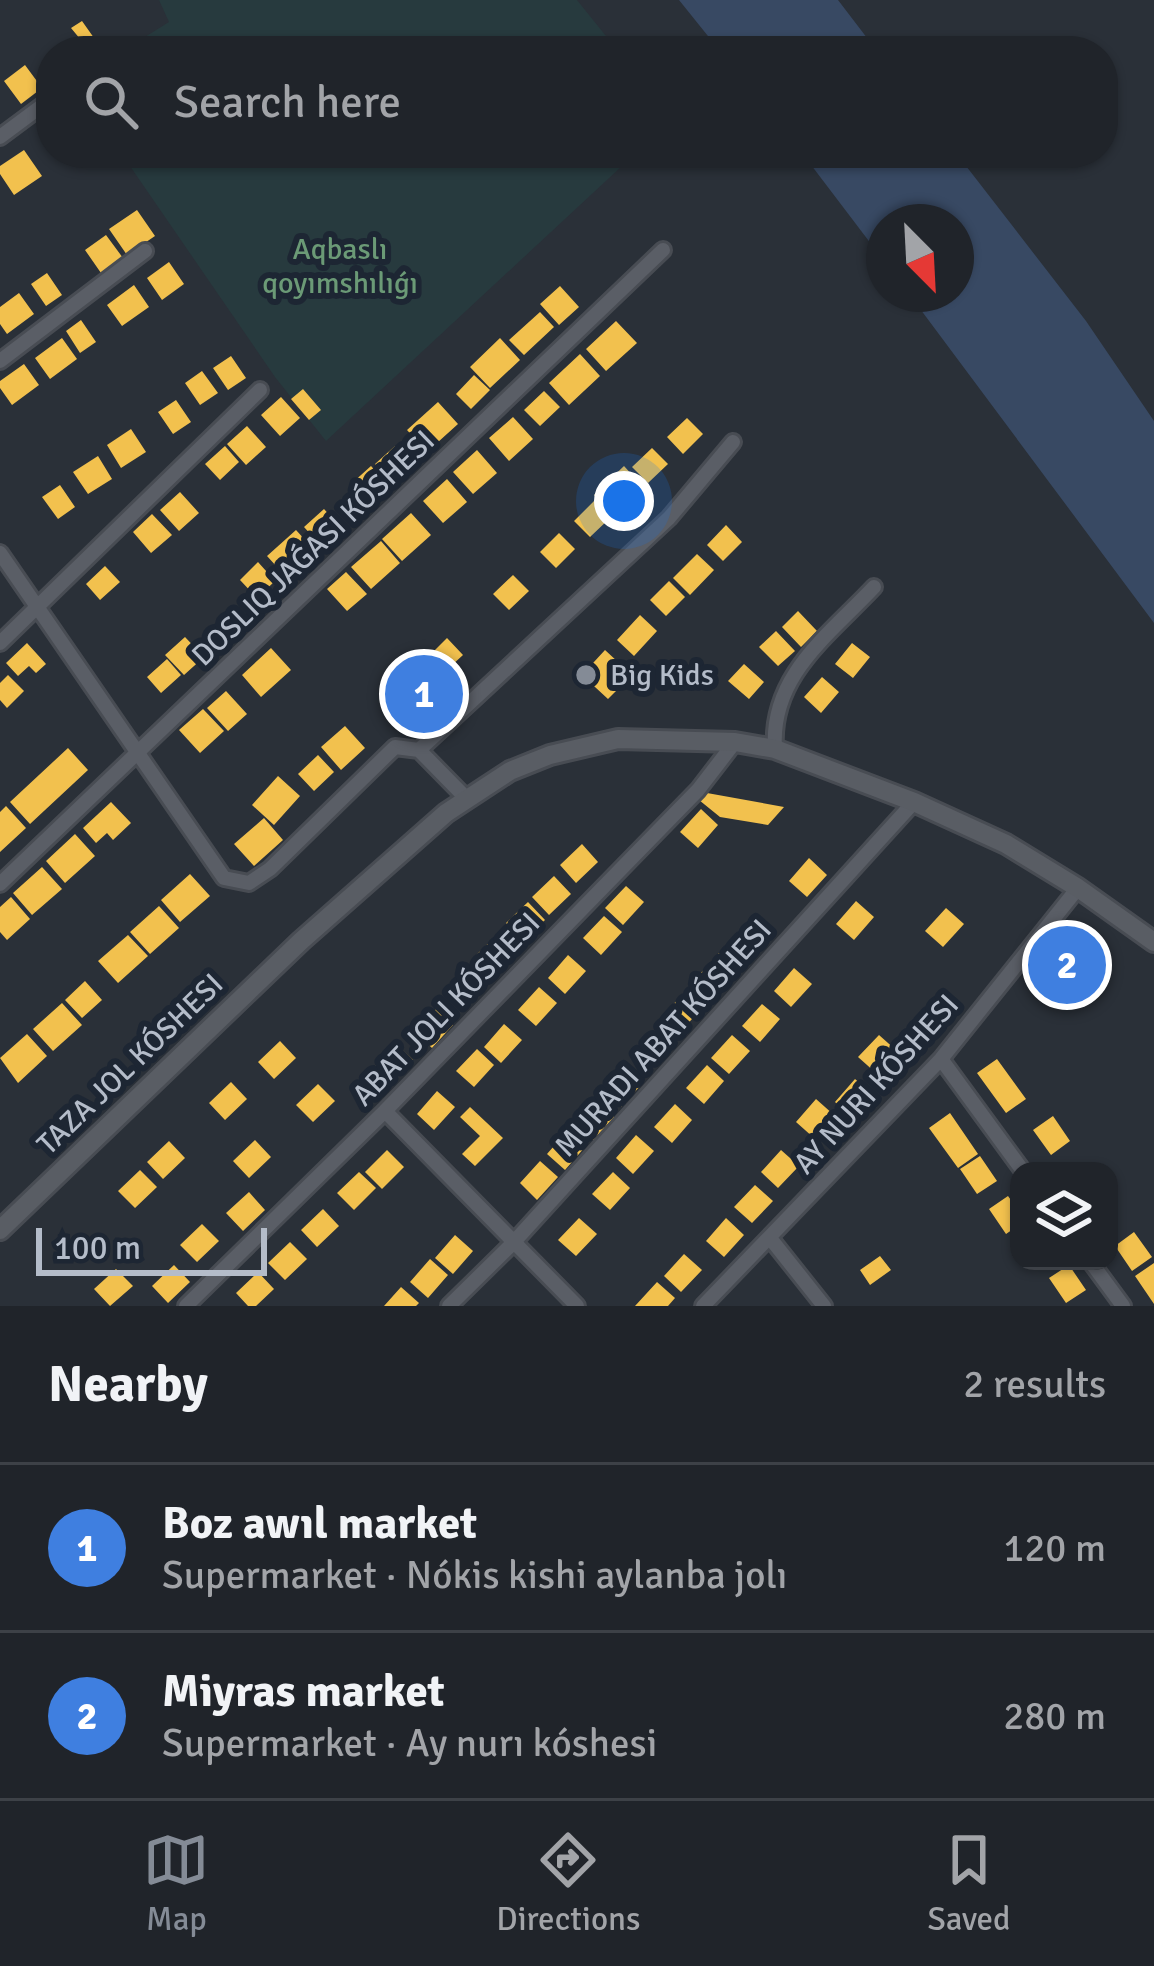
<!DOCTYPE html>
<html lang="en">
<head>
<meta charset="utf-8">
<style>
  body { margin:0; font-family:Signika,sans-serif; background:#282c32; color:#f1f3f6 }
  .controls { position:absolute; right:36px; bottom:36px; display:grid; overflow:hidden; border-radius:24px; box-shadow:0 3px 9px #0004 }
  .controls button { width:108px; height:108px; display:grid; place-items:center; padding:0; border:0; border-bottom:3px solid #3d4147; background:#20242a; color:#f1f3f6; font:60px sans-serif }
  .compass { position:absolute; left:866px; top:204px; width:108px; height:108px; border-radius:50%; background:#20242a; box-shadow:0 3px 9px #0004; rotate:156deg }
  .scale { position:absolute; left:36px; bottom:30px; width:231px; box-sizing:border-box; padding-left:12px; border:6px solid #b4bcc9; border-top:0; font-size:33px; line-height:42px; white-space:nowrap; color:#b4bcc9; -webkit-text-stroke:9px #1d2633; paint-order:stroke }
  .you { position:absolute; left:624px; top:501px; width:42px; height:42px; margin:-30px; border:9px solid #fff; border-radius:50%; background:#1a73e8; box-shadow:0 0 0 18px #1a73e833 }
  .badge { display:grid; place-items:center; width:78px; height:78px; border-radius:50%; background:#848b96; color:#fff; font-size:39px; font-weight:700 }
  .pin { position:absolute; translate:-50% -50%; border:6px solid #fff; box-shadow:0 3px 12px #0006 }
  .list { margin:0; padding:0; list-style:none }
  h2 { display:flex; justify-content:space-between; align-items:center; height:156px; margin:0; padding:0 48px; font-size:51px }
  h2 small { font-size:39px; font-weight:400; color:#a2a4a8 }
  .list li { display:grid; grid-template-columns:78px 1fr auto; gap:36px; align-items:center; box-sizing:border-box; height:168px; padding:0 48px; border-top:3px solid #3d4147 }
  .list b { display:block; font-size:45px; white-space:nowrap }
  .list p { margin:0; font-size:39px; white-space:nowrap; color:#a2a4a8 }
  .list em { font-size:39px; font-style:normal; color:#a2a4a8 }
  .icon { flex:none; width:66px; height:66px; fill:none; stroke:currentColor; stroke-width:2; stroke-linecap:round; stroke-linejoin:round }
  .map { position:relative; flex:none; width:1154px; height:1306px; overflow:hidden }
  .search { position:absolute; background:#20242a; box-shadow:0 3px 9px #0004; left:36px; right:36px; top:36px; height:132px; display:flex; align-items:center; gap:30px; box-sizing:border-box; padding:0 42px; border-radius:48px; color:#a2a4a8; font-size:45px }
  .sheet { height:492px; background:#20242a }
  nav { display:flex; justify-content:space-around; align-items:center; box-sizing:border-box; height:168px; border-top:3px solid #3d4147; background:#20242a; font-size:33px; color:#a2a4a8 }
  nav a { display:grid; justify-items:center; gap:6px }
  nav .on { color:#848b96 }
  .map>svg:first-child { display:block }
</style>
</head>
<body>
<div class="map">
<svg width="1154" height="1306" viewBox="0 0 1154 1306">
  <rect width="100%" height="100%" fill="#2a3038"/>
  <path fill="#273a3e" d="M159 0H577L618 51H152L145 37 169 22Z
    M121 153H636L326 441 275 377Z"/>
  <path fill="#384963" d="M679 0H838L877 51H720Z
    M802 153H956L1086 321 1154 421V623L909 294H956V222H884V261Z"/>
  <path fill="#f2c14e" d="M82 21 99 45 90 51 71 28Z
    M25 65 42 88 21 104 4 81Z
    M24 150 42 176 14 195 0 174V166Z
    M137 210 155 236 127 255 109 229Z
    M106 235 123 258 101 273 85 250Z
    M169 262 184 284 162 300 147 278Z
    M47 273 62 295 46 306 31 284Z
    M134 285 149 307 122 326 107 305Z
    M560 286 579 307 559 325 540 304Z
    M19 293 34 314 7 334 0 324V307Z
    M540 312 554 327 524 355 509 340Z
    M81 320 96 342 80 353 66 331Z
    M616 321 637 343 606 371 586 349Z
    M62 338 77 359 50 379 35 358Z
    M500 338 520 360 490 388 470 367Z
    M580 354 600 376 569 405 549 383Z
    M231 356 246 378 228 390 213 368Z
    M24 364 39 385 12 405 0 388V381Z
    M202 371 218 393 200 405 185 383Z
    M474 375 490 390 471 409 456 394Z
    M303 389 321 410 309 420 291 399Z
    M544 391 560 407 540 426 524 410Z
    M281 397 300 418 280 436 261 415Z
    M176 400 191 422 173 434 158 412Z
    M438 402 458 424 427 452 407 430Z
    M513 417 533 439 509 461 489 438Z
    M687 418 703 434 683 454 667 437Z
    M247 426 266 447 246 465 227 444Z
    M131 429 146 452 121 468 107 445Z
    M225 446 239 462 220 480 205 464Z
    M395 446 414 467 394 485 375 464Z
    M652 448 668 464 648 483 632 467Z
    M477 450 497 473 473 494 453 472Z
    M98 456 112 479 88 494 73 472Z
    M371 466 390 487 370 505 351 484Z
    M624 466 644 488 614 517 594 495Z
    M447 479 467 502 443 523 423 501Z
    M60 485 75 507 58 519 42 497Z
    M180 492 199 513 179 531 160 510Z
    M594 501 610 518 590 537 574 521Z
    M324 509 343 530 323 548 304 527Z
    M411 513 431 535 402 561 382 539Z
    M152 514 172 535 151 553 133 532Z
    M726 525 742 542 723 561 707 545Z
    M296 530 316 552 287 578 267 556Z
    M559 533 575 549 556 568 540 552Z
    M381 541 400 563 371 589 351 567Z
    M697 554 714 570 690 595 673 578Z
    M258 562 275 581 257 598 240 580Z
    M105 566 120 582 100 600 86 584Z
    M346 572 367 594 347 611 327 589Z
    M513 575 529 591 509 610 493 594Z
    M669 581 685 597 666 616 650 600Z
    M798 611 817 631 801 647 782 627Z
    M640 615 657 631 634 656 617 640Z
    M776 631 795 651 778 666 759 647Z
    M185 637 204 657 184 675 165 655Z
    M447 638 463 655 415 699 405 701 387 681 421 650 427 658Z
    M27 643 46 664 36 673 29 666 18 676 6 663Z
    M852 643 870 657 853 678 835 664Z
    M271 648 291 670 261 697 242 675Z
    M605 650 632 675 608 699 582 675Z
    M167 659 181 675 161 693 147 677Z
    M744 664 764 682 749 699 728 681Z
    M8 675 24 691 7 708 0 700V683Z
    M822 677 839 692 821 713 804 697Z
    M226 691 247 714 228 731 207 708Z
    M203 709 224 731 200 753 179 730Z
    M345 726 365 748 341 770 321 747Z
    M68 748 88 770 30 824 10 802Z
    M318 755 334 772 314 791 298 774Z
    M278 776 300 796 274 825 252 805Z
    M707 793 784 807 768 825 720 817 699 800Z
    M111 802 131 823 113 840 107 833 96 843 83 828Z
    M6 806 26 828 0 852V812Z
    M701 809 718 825 698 848 680 832Z
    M264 818 283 840 254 866 234 844Z
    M75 834 95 856 65 883 46 861Z
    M582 844 598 862 576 883 560 865Z
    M809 858 827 875 807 897 789 881Z
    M42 867 62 889 32 915 13 893Z
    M190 874 210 896 180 922 161 900Z
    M554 876 571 894 549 915 532 897Z
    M626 886 644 902 623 925 605 908Z
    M11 897 30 919 7 940 0 932V907Z
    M856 901 874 917 854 940 836 924Z
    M528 902 545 920 523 941 506 923Z
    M159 906 179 928 150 954 130 932Z
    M946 908 964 924 943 947 925 931Z
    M604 916 622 932 601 955 583 938Z
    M751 923 769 939 749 962 731 946Z
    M128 935 148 956 118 983 98 961Z
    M494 938 511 956 489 977 472 959Z
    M719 953 737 969 716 991 699 975Z
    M568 955 586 971 565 994 548 978Z
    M794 968 812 984 791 1007 774 991Z
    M85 981 102 1000 82 1018 65 1000Z
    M539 987 557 1003 536 1026 518 1010Z
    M685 992 702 1008 682 1030 664 1014Z
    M62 1003 82 1025 53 1051 33 1029Z
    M762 1004 780 1019 760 1042 742 1026Z
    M436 1009 453 1025 432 1048 415 1032Z
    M504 1024 522 1040 501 1063 484 1047Z
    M658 1027 676 1043 655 1066 637 1050Z
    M27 1034 47 1056 18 1083 0 1058Z
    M732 1035 750 1051 729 1074 711 1058Z
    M879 1035 897 1051 876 1073 858 1057Z
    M280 1041 296 1058 274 1079 258 1062Z
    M396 1044 413 1060 392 1082 375 1066Z
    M477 1049 494 1065 474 1087 456 1071Z
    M997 1059 1026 1099 1006 1113 977 1073Z
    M707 1065 724 1081 704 1104 686 1088Z
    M624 1068 642 1084 621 1107 604 1091Z
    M855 1079 873 1095 852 1118 835 1102Z
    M231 1082 247 1099 225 1120 209 1103Z
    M318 1084 335 1101 313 1122 296 1105Z
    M437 1091 455 1107 434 1130 417 1114Z
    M816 1099 834 1115 814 1138 796 1122Z
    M596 1101 614 1117 593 1140 575 1124Z
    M675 1104 692 1120 672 1143 654 1127Z
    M470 1107 503 1138 475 1166 462 1154 480 1136 460 1117Z
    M950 1113 978 1154 958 1168 929 1128Z
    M1053 1116 1070 1141 1051 1155 1033 1130Z
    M567 1131 585 1147 565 1170 547 1154Z
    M636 1135 654 1151 633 1174 616 1158Z
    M255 1140 271 1157 249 1178 233 1161Z
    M169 1141 185 1158 163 1179 147 1162Z
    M387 1150 404 1167 382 1189 365 1172Z
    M781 1150 799 1166 778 1188 761 1172Z
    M980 1156 997 1181 977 1194 960 1169Z
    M540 1161 558 1177 537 1200 520 1183Z
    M140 1170 157 1187 135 1208 118 1191Z
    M359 1172 376 1188 354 1210 337 1193Z
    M613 1172 630 1188 610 1210 592 1194Z
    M755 1185 773 1201 752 1223 734 1207Z
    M249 1192 265 1210 243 1231 226 1213Z
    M1008 1196 1019 1211V1225L1006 1234 989 1209Z
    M323 1209 339 1226 317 1247 301 1230Z
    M579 1218 597 1234 576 1256 558 1240Z
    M726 1218 744 1235 724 1257 706 1241Z
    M202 1224 219 1241 197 1262 180 1245Z
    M1134 1232 1152 1257 1132 1271 1115 1246Z
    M455 1235 473 1251 453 1274 435 1258Z
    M290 1242 307 1259 285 1280 268 1263Z
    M684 1254 702 1270 681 1292 664 1276Z
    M880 1256 891 1270 870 1285 860 1270Z
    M430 1259 448 1275 428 1298 410 1282Z
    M1154 1263V1304L1135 1276Z
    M174 1265 190 1282 168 1303 152 1286Z
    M1069 1265 1086 1290 1066 1303 1049 1278Z
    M116 1269 133 1286 110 1306 94 1289Z
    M258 1272 274 1289 256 1306H248L236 1293Z
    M657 1282 675 1298 668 1306H635Z
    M401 1287 419 1303 416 1306H384Z"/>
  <path fill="#e4572e" d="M1063 960 1083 974 1063 1001 1043 987Z"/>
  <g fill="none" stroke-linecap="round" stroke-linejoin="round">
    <g stroke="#484c53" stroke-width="20">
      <path id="street" d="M116 51 123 46
        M0 137 51 99
        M0 361 145 251
        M0 553 224 878 249 883 270 869 395 747 419 750 467 799
        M0 643 260 390
        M775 749C770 676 828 636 874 587
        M419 750 669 518 733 442
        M0 884 663 250
        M941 1059 1023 1171
        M385 1111 577 1306
        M770 1238 824 1306
        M1090 1261 1123 1306
        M186 1306 385 1111 698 790 735 742
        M449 1306 513 1243 914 802
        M703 1306 941 1059 1078 888"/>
    </g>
    <g stroke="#484c53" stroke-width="24">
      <path id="secondary" d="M0 1230 301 941 446 813 510 771 550 755 618 739 735 742 775 749 914 802 1006 844 1078 888 1154 942"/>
    </g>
    <use href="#street" stroke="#5a5e66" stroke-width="14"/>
    <use href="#secondary" stroke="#595d64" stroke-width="18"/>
  </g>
  <circle fill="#848b96" stroke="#1d2633" stroke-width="4.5" cx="586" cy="675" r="12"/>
  <g text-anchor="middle" stroke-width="12" stroke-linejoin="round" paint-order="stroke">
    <g font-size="30" fill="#6b9a76" stroke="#1d2633">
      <text x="340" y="259">Aqbaslı<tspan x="340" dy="34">qoyımshılıǵı</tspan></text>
    </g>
    <g font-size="30" fill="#b4bcc9" stroke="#1d2633">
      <text transform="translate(313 548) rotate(-44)" y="10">DOSLIQ JAǴASI KÓSHESI</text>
      <text transform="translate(446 1009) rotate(-46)" y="10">ABAT JOLI KÓSHESI</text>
      <text transform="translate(663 1038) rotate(-48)" y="10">MURADI ABAT KÓSHESI</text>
      <text transform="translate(130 1064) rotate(-44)" y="10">TAZA JOL KÓSHESI</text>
      <text transform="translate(876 1084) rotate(-48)" y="10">AY NURI KÓSHESI</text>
    </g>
    <g font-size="30" fill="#b4bcc9" stroke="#1d2633" text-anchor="start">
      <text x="610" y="685">Big Kids</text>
    </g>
  </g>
</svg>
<div class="controls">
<button><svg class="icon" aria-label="layers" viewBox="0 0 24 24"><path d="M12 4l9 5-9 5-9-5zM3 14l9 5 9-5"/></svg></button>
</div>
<svg class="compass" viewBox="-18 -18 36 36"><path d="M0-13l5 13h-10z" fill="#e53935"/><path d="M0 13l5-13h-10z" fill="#a2a4a8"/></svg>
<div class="scale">100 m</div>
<div class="you"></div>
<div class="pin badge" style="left:424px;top:694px;background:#3f7fe0">1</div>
<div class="pin badge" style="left:1067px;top:965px;background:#3f7fe0">2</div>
<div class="search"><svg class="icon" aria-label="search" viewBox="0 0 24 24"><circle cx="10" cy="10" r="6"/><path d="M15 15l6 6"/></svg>Search here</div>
</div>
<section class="sheet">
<h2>Nearby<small>2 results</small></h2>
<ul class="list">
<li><span class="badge" style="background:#3f7fe0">1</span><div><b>Boz awıl market</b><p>Supermarket · Nókis kishi aylanba jolı</p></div><em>120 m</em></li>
<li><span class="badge" style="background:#3f7fe0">2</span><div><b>Miyras market</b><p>Supermarket · Ay nurı kóshesi</p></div><em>280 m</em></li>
</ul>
</section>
<nav>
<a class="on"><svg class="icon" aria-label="map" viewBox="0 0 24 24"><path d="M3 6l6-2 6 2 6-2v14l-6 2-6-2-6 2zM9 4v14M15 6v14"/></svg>Map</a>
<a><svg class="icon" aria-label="directions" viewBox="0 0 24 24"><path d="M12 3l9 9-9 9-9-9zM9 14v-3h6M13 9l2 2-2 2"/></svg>Directions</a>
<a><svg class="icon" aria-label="saved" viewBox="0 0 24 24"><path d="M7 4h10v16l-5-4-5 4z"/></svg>Saved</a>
</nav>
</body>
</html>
